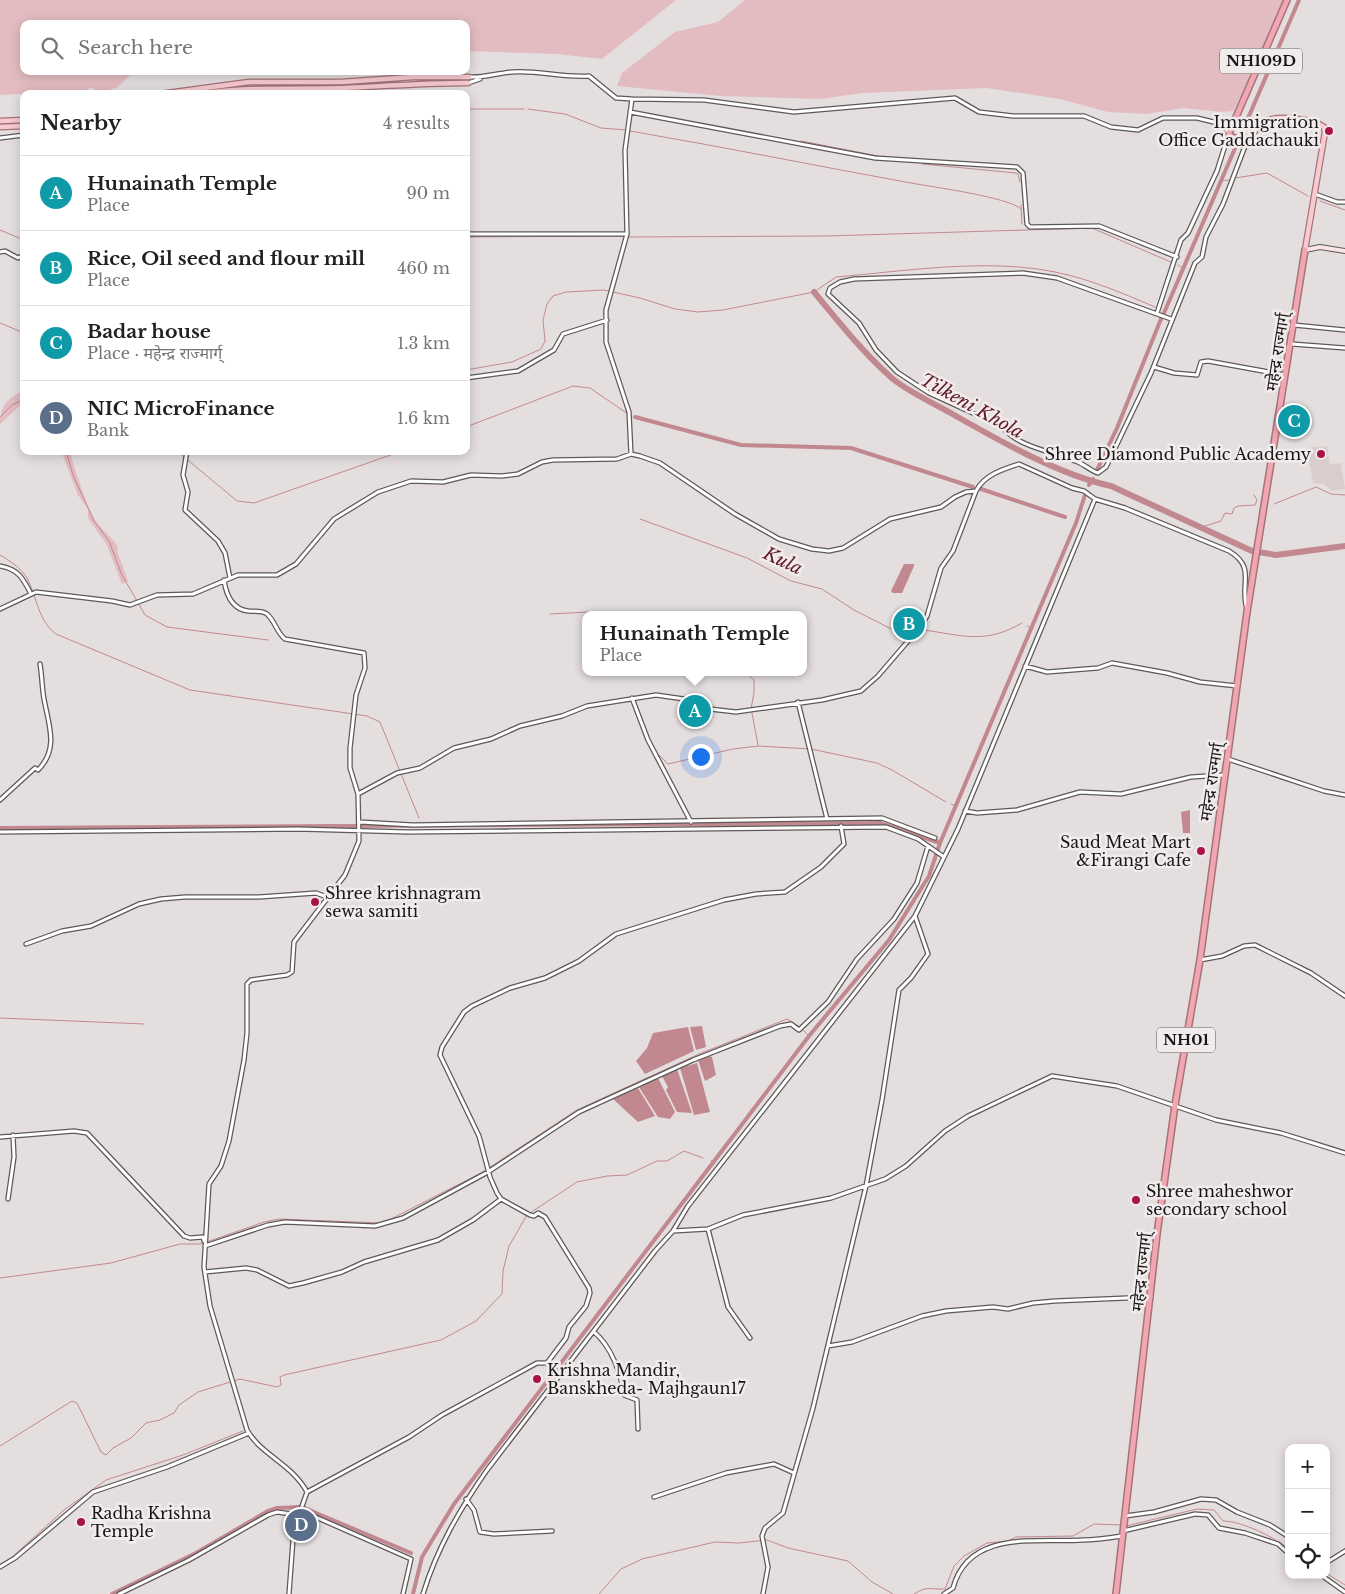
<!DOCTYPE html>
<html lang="en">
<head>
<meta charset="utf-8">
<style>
  body { margin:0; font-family:"Libre Baskerville","Noto Sans Devanagari",serif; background:#f6f6f6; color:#202124 }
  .controls { position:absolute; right:15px; bottom:15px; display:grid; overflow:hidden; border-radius:10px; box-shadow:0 2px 12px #0003 }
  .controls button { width:45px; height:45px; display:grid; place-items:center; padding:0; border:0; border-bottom:1px solid #e0e0e0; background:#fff; color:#202124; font:25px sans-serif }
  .you { position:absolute; left:700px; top:756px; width:18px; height:18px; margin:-12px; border:4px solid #fff; border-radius:50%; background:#1a73e8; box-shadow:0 0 0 8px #1a73e833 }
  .badge { display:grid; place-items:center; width:32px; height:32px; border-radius:50%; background:#a91446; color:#fff; font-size:16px; font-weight:700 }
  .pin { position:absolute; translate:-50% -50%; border:2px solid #fff; box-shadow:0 1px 5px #0006 }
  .popup { position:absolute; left:582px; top:611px; width:225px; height:65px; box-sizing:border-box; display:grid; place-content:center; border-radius:10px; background:#fff; filter:drop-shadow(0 1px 4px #0005); font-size:16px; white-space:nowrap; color:#757577 }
  .popup b { font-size:19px; color:#202124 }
  .popup::after { content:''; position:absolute; left:50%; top:100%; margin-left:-10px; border:10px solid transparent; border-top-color:#fff }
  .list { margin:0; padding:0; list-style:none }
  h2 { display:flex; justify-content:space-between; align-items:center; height:65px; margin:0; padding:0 20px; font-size:21px }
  h2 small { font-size:16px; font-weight:400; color:#757577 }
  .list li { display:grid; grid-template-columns:32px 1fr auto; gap:15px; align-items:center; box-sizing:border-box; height:75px; padding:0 20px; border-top:1px solid #e0e0e0 }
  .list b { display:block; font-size:19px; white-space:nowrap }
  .list p { margin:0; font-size:16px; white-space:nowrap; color:#757577 }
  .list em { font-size:16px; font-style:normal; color:#757577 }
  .icon { flex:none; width:28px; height:28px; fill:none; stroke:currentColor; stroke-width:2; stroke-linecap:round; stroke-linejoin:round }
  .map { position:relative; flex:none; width:1345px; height:1594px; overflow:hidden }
  .search { position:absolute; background:#fff; box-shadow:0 2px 12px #0003; left:20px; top:20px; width:450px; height:55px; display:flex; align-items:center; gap:12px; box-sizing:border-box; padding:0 18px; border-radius:10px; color:#757577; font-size:19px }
  .panel { position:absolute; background:#fff; box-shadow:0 2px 12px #0003; left:20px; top:90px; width:450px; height:365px; border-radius:10px }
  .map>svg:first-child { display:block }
</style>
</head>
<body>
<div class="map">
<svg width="1345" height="1594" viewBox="0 0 1345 1594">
  <rect width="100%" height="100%" fill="#e4dedf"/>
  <path fill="#dbcdce" d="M1327 446 1330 464 1341 463 1345 489 1332 491 1324 484 1313 483 1307 448Z"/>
  <path fill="#e3bcc1" d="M0 0H676L602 59 557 54 466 51V24H24V71H134L118 87 97 94H94V88H88L89 93H33L0 95Z
    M745 0H1284L1259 56 1255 58 1246 86 1233 111 1222 112 1183 108 1147 114 1108 112 1060 99 987 88 863 93 820 99 721 96 617 86 622 73 675 32 718 22Z
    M24 390V402L0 424C0 405 7 399 24 390Z
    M58 451H70C73 465 89 514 98 524 105 533 111 536 118 547L117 551 128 581 122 584 107 545 88 518V509L78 495 63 456Z"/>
  <path fill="#c28890" d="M904 564H914V566L902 593H893L891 591Z
    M1190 810V833H1183L1181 812Z
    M702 1026 706 1047 696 1050 690 1027Z
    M688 1027 694 1051 645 1074 636 1061 647 1048 653 1033Z
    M709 1056 712 1057 716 1075 705 1081 698 1060Z
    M697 1063 710 1112 694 1115 680 1068Z
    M677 1069 692 1113 677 1112 666 1090 668 1087 662 1076Z
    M658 1078 675 1112 670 1119 658 1117 639 1087Z
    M638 1088 655 1116 638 1122 613 1099Z"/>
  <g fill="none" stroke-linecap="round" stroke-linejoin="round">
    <path stroke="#c28890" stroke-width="1" d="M466 109H524
      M528 109 565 114 601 128 626 130
      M630 131C724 147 817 166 911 183 932 187 1009 197 1021 209
      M801 141 883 157
      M922 164 1016 173 1018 174 1020 182
      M1235 178 1267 173 1308 196
      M1221 181 1229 180
      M1320 201 1345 210
      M1021 205 1022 224
      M0 230 24 240
      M466 237 624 236
      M629 237 826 236 1092 228 1173 263
      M1178 265 1184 269
      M0 323 24 333
      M466 370 512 362 541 349 545 341 543 320 547 304 553 296 566 292 604 290 640 298 675 309 698 312 723 310 814 292 836 277C906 271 986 258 1055 272 1090 279 1122 293 1155 307
      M0 417 12 405 24 399
      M466 427 573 386 590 388 628 414
      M66 451 73 475 94 521 109 541 122 575 145 615 167 627 268 640
      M177 451 237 501 254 503 402 451
      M1274 504 1316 487 1331 494 1345 495
      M640 519 747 558 791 581 822 589 854 610 909 638
      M1202 527 1221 521 1225 513 1232 514 1234 508 1238 506 1255 505 1257 500 1254 495
      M0 555C10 561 21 568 27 578 37 597 38 621 56 634L190 690 367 716 380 722 419 818
      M550 614 589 612 597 615
      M1027 626 1031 628
      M912 640 923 630C963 635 984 645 1022 623
      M745 672 754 680V693L751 709
      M752 713 758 745
      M658 754 668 764 733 749 758 746 811 749 877 763 892 770 946 802
      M951 804 956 806
      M0 1018 144 1024
      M803 1030 809 1036
      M711 1160 714 1164
      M530 1213 577 1182 607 1176 627 1175 657 1161H667L684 1151 703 1158
      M387 1221 481 1173 577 1110 699 1054 787 1019 800 1027
      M0 1278 111 1263 180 1244H201L264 1222 279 1219 381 1223
      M0 1446 72 1401 77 1403 101 1452 106 1455 113 1448 131 1438 146 1423 160 1420 174 1413 179 1405 198 1392 240 1379 277 1387 281 1385 280 1377 284 1375 441 1340 476 1321 502 1294 503 1271 509 1246 527 1215
      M1126 1526 1197 1509 1214 1510 1223 1521C1242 1521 1274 1537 1289 1549
      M9 1560 64 1510 106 1480 183 1455 243 1431
      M0 1565 6 1562
      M1326 1573 1345 1585
      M599 1594 621 1569 642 1559 715 1542 739 1543 767 1540 788 1548 848 1561 872 1582 893 1594
      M914 1594C928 1585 931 1590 945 1589L954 1566 964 1556 987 1543 1008 1541 1016 1537 1073 1536 1094 1524 1122 1525"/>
    <path stroke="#c28890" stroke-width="4" d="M1164 313 1299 0
      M635 417 741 445 851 448 973 487
      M1097 470 1117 428 1161 319
      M1089 485 1093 479
      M981 489 1065 517
      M0 828 880 823 940 843
      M304 1508 411 1553
      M112 1594 196 1553 268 1511 277 1508 300 1507
      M413 1594 422 1557 454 1504 809 1036 889 940 929 876 940 843 1076 523 1085 495"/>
    <path stroke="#c28890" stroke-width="6" d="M814 292C839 322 864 354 893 379 909 392 931 402 949 412 996 439 1059 475 1111 486L1252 551 1276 555 1345 546"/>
    <g stroke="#5e5959" stroke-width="5.5">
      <path id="street" d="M469 77C484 78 497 73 512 72 538 70 563 78 589 76L616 98 632 99 704 100 794 112 955 98 979 112 1013 116H1084L1111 127 1138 130 1163 118H1197L1222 124 1229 133 1217 171 1188 233 1181 240 1157 313
        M468 83 480 79
        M630 112 875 158 1017 167 1023 173 1027 224 1030 227 1099 226 1177 257
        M0 138 24 135
        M1315 194 1337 202H1345
        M466 234H627
        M0 252 5 251 18 258 24 255
        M1171 319 1057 278 1023 273 854 279 840 282 830 288 828 294 859 323 876 350 897 372 929 393 1001 426C1019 448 1052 451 1078 462 1085 465 1091 471 1098 473L1106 467 1151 373 1195 263 1202 257 1206 237 1223 204 1247 141
        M1294 325 1345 330
        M1292 344 1345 348
        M1154 367 1174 373 1197 375 1201 362 1208 361 1285 375
        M466 378 518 371 554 350 563 334 607 320
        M187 451 183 475 188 492 185 510 218 541 225 553 230 578
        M631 454 629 412 606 342V310L627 234 625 150 632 99
        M0 566C18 569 23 578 31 594
        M0 609 36 592 112 601 130 605 157 595 193 594 238 575H277L296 564 334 519 378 492 411 481 443 482 471 475 502 476 518 474 542 462 553 460 617 459 631 454 640 456 660 463 735 514 779 539 812 549 829 551 843 548 890 519 941 507 955 497 966 492 976 491C984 475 1003 469 1019 464L1072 488 1084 491 1095 499 1125 508 1229 551C1257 568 1239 584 1247 609
        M1025 666 1047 672 1098 668 1112 663 1167 673 1200 682 1237 686
        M632 698 648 740 691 822
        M798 702 827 819
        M1228 759 1324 791 1345 795
        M358 794 397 773 420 768 454 748 491 739 520 726 562 716 587 706 656 695 684 699 710 709 736 712 822 700 861 691 878 676 921 626 927 616 941 568 953 551 976 491
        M0 800 35 768 38 770C59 749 49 726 44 699 42 688 42 676 40 664
        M965 811 977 813 1017 810 1080 792 1121 794 1191 777 1224 775
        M360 822 413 825 882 818 935 838
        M0 832 297 829 408 832 886 827 918 839 944 857
        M26 944 62 931 91 926 139 904 161 899 185 897H259L316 893 327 897
        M1200 960 1222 956 1244 946 1255 945 1311 973 1345 996
        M0 1137 74 1131 87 1133 184 1236 190 1238 203 1237 204 1241
        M8 1199 14 1157 13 1135
        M708 1229 728 1307 750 1338
        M673 1231 708 1229 743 1215 831 1198 885 1179 906 1166 945 1131 968 1116 1052 1076 1117 1086 1216 1120 1281 1133 1345 1153
        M205 1246 268 1225 285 1222 375 1226 403 1218 488 1172 579 1112 693 1060 780 1026 791 1024 799 1030 828 1002 857 959 894 919 917 883 928 846
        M205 1272 246 1268 257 1270 289 1286 303 1283 342 1272 364 1262 438 1240 473 1220 501 1199
        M594 1332C611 1346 621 1373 624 1395L637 1400 638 1429
        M828 1346 852 1342 922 1316 946 1311 993 1307 1008 1309 1033 1303 1055 1301 1151 1297
        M547 1363 566 1338 569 1327 586 1306 590 1293 589 1288 545 1217 538 1213 534 1216 530 1215 501 1199 497 1193 490 1177 479 1136 440 1055 442 1047 464 1012 472 1006 510 988 545 978 579 961 616 934 724 900 756 894 785 892 821 867 844 844 841 826
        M307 1492 409 1437 442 1415 537 1363H547L561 1375
        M654 1497 726 1473 774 1464 794 1473
        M466 1499 474 1510 480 1532 494 1534 552 1531
        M302 1511 411 1559 403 1594
        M1125 1516 1154 1512 1201 1499 1216 1500 1237 1512 1270 1525 1289 1537
        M1123 1531 1195 1514 1208 1515 1219 1528 1245 1533 1278 1544 1289 1554
        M1326 1563 1345 1551
        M0 1567 15 1558 93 1492 167 1467 249 1433
        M1321 1575 1345 1592
        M119 1594 189 1560 268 1515 277 1512 299 1515 307 1492C292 1464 261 1455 247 1430L210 1306 204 1267 209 1184 221 1166 229 1141 244 1060 247 1033V984L251 980 287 975 292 972 294 942 345 875 359 841 358 794 350 768V748L356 695 365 668 364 653 285 639C277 633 275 621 267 614 261 610 255 612 248 611 232 609 226 594 224 580
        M289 1594 293 1540 299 1515
        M423 1594C437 1548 460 1509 487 1470L655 1251 673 1231 688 1206 915 916 958 829 1095 499
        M763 1594 768 1567 762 1536 765 1528 783 1513 813 1408 866 1186 882 1100 899 990 911 978 928 954 915 916
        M944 1594 953 1588C969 1529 1037 1543 1083 1540 1096 1540 1109 1538 1122 1536"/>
    </g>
    <g stroke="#5e5959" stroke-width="6">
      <path id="secondary" d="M1305 250 1320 247 1345 251"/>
    </g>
    <g stroke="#a5737a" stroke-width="7">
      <path id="primary" d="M160 94 249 82H341L413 77H469
        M199 94C248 86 296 90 345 88 386 86 427 83 468 83
        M0 121 24 120
        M0 127 24 126
        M1242 141H1247C1253 134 1258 125 1266 121 1278 115 1314 119 1324 127L1325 132 1305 250"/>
    </g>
    <g stroke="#a5737a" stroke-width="8">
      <path id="highway" d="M1242 141 1230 136 1229 133 1287 0
        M1116 1594 1157 1234 1175 1105 1200 960 1247 612 1305 250"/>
    </g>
    <use href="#street" stroke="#fff" stroke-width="3"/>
    <use href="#secondary" stroke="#fbe4e8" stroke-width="4"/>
    <use href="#primary" stroke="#f7cad0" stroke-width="4.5"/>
    <use href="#highway" stroke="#f2a6b1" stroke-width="5"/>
  </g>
  <g fill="#a91446" stroke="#f1ebec" stroke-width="2">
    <circle cx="1329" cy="131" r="5"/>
    <circle cx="1321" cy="454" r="5"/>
    <circle cx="1201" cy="851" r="5"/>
    <circle cx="315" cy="902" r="5"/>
    <circle cx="1136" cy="1200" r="5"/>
    <circle cx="537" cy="1379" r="5"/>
    <circle cx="81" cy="1522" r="5"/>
  </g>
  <g text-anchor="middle" stroke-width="5" stroke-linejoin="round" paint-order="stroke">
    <g fill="#f1ebec" stroke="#585556" stroke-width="1">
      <rect x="1220" y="48.5" width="82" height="25" rx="4"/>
      <rect x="1157" y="1027.5" width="58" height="25" rx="4"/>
    </g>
    <g font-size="15" font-weight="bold" fill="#171515">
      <text x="1261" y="66">NH109D</text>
      <text x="1186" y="1045">NH01</text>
    </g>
    <g font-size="16" fill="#171515" stroke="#f1ebec" text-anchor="start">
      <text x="1319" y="128" text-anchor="end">Immigration<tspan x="1319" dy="18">Office Gaddachauki</tspan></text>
      <text x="1311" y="460" text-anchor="end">Shree Diamond Public Academy</text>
      <text x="1191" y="848" text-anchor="end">Saud Meat Mart<tspan x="1191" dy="18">&amp;Firangi Cafe</tspan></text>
      <text x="325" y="899">Shree krishnagram<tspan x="325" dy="18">sewa samiti</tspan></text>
      <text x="1146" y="1197">Shree maheshwor<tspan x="1146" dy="18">secondary school</tspan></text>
      <text x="547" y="1376">Krishna Mandir,<tspan x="547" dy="18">Banskheda- Majhgaun17</tspan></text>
      <text x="91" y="1519">Radha Krishna<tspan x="91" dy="18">Temple</tspan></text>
    </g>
    <g font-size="16" fill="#171515" stroke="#f1ebec">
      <text transform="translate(1277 352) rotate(-81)" y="6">महेन्द्र राज्मार्ग्</text>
      <text transform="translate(1211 782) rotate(-81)" y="6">महेन्द्र राज्मार्ग्</text>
      <text transform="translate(1141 1272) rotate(-84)" y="6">महेन्द्र राज्मार्ग्</text>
    </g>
    <g font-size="18" font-style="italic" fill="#611a2c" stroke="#f1ebec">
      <text transform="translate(972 406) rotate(29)" y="6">Tilkeni Khola</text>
      <text transform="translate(783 561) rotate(25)" y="6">Kula</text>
    </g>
  </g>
</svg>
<div class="controls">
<button>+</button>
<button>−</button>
<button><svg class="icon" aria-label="locate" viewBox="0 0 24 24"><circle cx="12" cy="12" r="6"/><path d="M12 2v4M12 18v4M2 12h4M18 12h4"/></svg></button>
</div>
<div class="you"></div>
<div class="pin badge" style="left:695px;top:711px;background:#0f9aa8">A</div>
<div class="popup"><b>Hunainath Temple</b>Place</div>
<div class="pin badge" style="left:909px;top:624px;background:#0f9aa8">B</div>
<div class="pin badge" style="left:1294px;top:421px;background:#0f9aa8">C</div>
<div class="pin badge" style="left:301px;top:1525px;background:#5c6f8a">D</div>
<div class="search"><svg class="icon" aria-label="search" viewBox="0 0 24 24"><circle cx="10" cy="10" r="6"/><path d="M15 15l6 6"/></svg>Search here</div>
<section class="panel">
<h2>Nearby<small>4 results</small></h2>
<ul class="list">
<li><span class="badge" style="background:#0f9aa8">A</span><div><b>Hunainath Temple</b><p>Place</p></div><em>90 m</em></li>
<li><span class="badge" style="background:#0f9aa8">B</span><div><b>Rice, Oil seed and flour mill</b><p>Place</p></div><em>460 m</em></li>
<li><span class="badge" style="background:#0f9aa8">C</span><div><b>Badar house</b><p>Place · महेन्द्र राज्मार्ग्</p></div><em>1.3 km</em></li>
<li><span class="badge" style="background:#5c6f8a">D</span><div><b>NIC MicroFinance</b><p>Bank</p></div><em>1.6 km</em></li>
</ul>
</section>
</div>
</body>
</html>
